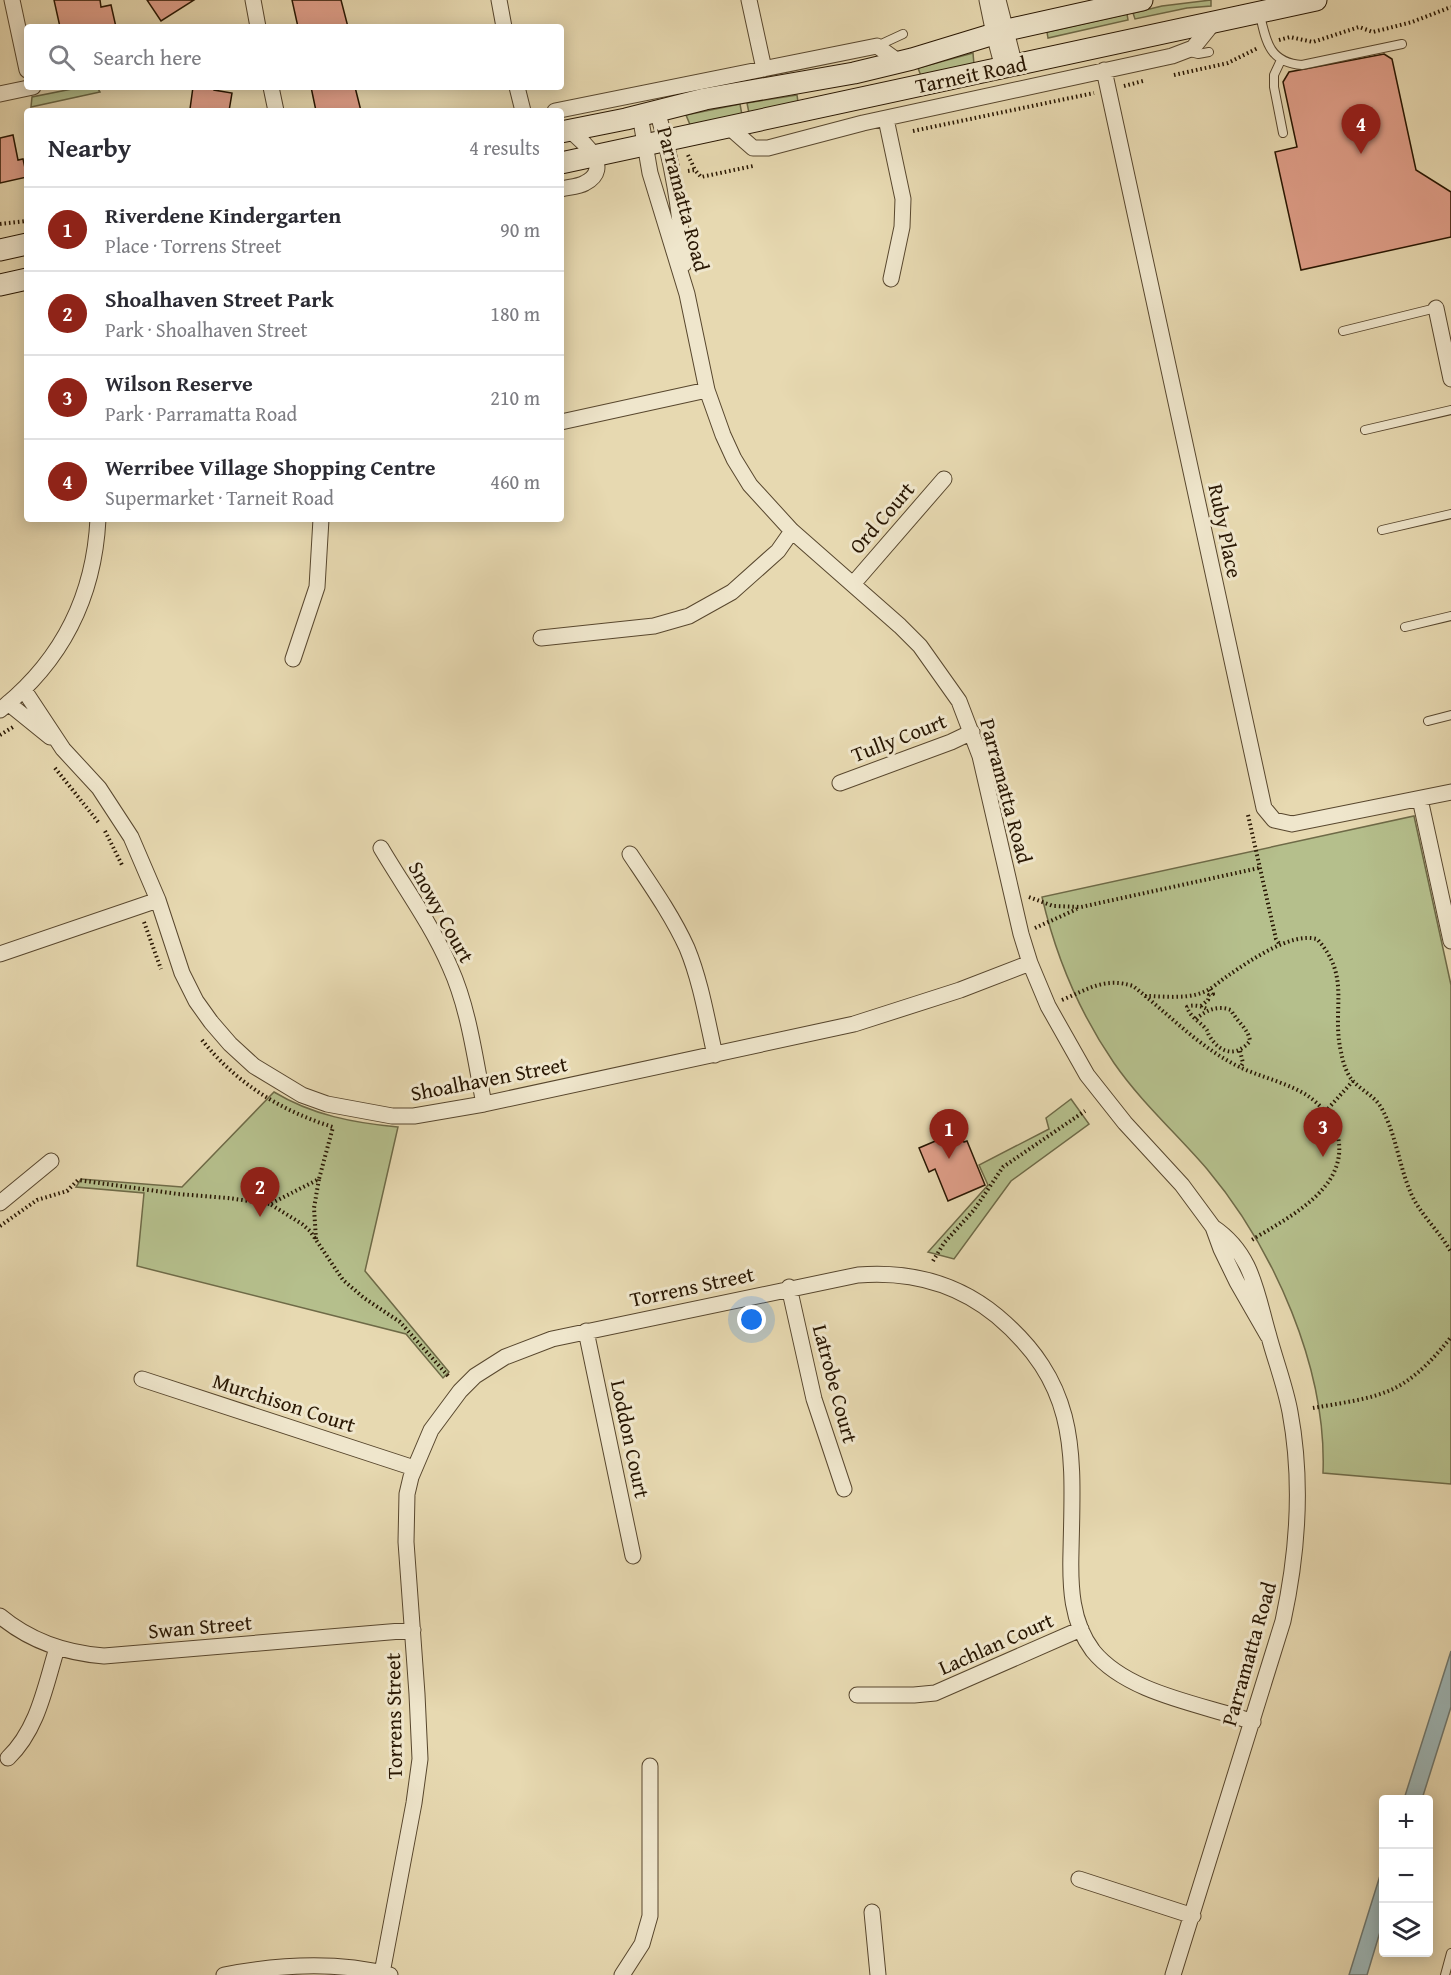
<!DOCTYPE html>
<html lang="en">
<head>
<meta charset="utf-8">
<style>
  body { margin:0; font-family:"Gentium Book Plus",serif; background:#f2f2f3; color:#2b2b33 }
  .controls { position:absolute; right:18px; bottom:18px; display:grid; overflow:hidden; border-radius:6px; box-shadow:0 3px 15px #0003 }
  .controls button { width:54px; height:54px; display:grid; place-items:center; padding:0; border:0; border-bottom:2px solid #e1e1e2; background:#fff; color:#2b2b33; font:30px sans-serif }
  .you { position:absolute; left:752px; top:1320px; width:21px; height:21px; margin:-15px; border:4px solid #fff; border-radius:50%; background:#1a73e8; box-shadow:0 0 0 9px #1a73e833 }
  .badge { display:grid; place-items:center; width:39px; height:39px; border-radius:50%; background:#8f2418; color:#fff; font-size:20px; font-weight:700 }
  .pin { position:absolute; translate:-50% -50px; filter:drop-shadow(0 2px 3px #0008) }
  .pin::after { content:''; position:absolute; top:32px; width:21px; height:18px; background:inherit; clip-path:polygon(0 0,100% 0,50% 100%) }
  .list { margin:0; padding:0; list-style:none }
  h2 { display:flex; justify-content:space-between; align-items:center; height:78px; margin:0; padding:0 24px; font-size:26px }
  h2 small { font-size:20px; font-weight:400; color:#7c7c81 }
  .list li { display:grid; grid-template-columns:39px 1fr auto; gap:18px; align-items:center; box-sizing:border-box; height:84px; padding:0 24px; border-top:2px solid #e1e1e2 }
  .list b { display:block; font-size:22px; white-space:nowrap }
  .list p { margin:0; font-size:20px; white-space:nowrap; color:#7c7c81 }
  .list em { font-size:20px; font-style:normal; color:#7c7c81 }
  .icon { flex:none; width:33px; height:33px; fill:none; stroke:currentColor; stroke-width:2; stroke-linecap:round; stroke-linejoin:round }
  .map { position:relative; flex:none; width:1451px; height:1975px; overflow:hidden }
  .search { position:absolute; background:#fff; box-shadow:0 3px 15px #0003; left:24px; top:24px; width:540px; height:66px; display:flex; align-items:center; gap:15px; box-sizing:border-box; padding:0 21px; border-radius:6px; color:#7c7c81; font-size:22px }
  .panel { position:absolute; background:#fff; box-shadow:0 3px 15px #0003; left:24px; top:108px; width:540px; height:414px; border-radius:6px }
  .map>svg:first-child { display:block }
</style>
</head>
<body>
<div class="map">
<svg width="1451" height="1975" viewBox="0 0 1451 1975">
  <rect width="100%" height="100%" fill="#e7d9b1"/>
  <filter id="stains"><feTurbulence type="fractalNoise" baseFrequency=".00333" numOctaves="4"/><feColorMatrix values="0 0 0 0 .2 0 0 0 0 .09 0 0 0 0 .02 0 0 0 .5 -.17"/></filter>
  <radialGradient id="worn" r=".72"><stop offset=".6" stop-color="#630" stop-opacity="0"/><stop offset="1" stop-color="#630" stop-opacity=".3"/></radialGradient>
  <path fill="#b5bf8c" stroke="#6e6a47" stroke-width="1.5" d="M1211 0V6L1187 8 1135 19 1133 13 1162 6Z
    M1127 14 1128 20 1048 38 1047 32Z
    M973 53 974 65 921 76 918 68Z
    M82 87H97L100 92 31 107 32 97Z
    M797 95 798 102 749 113 747 103Z
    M740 104 742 115 691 127 686 115Z
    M1414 816 1451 985V1484L1323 1473C1327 1368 1274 1249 1207 1169 1176 1133 1141 1102 1114 1063 1079 1012 1056 957 1042 897Z
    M274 1092C312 1115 354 1123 398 1127L365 1271 449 1372 443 1378 406 1334 137 1266 144 1193 76 1187 81 1179 182 1187Z
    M1071 1099 1089 1124 1011 1181 954 1259 928 1252 988 1185 979 1165 1049 1129 1046 1118Z"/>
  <path fill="#9db7b8" stroke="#6e776f" stroke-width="1.5" d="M1451 1651V1707L1422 1799H1404Z
    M1383 1866V1922L1367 1975H1349Z"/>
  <path fill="#e09f8a" stroke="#281602" stroke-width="1.5" d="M54 0H100L101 7 111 5 116 27H60Z
    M147 0H194L161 21Z
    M292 0H341L348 27H298Z
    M1384 54 1392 59 1416 170 1451 192V237L1301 270 1275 152 1297 147 1283 82 1289 72Z
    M193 87 214 88V90L232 93 229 111 190 109Z
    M311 87H355L361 111H316Z
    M13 135 18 160 23 159 27 177 0 183V138Z
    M959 1131 964 1142 967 1141 985 1185 948 1201 935 1169 929 1172 919 1148Z"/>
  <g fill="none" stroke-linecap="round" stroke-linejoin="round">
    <g stroke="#58472e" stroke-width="10">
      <path id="service" d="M1260 15C1266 42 1270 63 1302 65L1402 44
        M877 46 903 34
        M1190 52 1198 54 1209 52
        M1281 60 1274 75V87L1283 133
        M1343 331 1436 308
        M1365 430 1451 410
        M1382 530 1451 514
        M1405 627 1451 616
        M1428 721 1451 715
        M1445 1975 1451 1953"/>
    </g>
    <g stroke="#58472e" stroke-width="17">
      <path id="minor" d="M12 0 27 70
        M253 0 258 27
        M499 0 504 27
        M749 0 764 69
        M987 0 994 34 1003 68
        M998 0 1015 66
        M1104 70 1264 808 1274 820 1292 824 1451 792
        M271 87 276 111
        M517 87 523 111
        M0 94 33 87
        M555 111 877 46 899 62
        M657 111C673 163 680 210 684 264
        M640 115 650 173 687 294 707 390 723 435 734 459 750 485 792 531 900 626 920 646 959 701 980 756 1021 934 1030 963 1048 1006 1087 1075 1125 1123 1182 1185 1213 1227 1221 1249 1237 1282 1268 1336
        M886 119 903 199 902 227 891 279
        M728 126 753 148H768L863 123 1172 56 1193 48 1214 22
        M561 189C569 187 578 187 585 183 614 168 583 141 569 130
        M1436 308 1451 379
        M561 422 707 390
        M853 584 944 479
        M541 638 654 626 689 616 732 592 778 551 792 531
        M293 659 317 587 321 519
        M24 690 63 749 99 788 131 837 158 900 182 973 196 1001 211 1022 230 1044 254 1066 302 1095 327 1104 392 1116H414L484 1104 854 1024 960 990 1030 963
        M8 703 50 737
        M0 710C62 661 94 598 98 519
        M840 783 951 742 972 732
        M1420 799 1451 941
        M381 848C404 887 432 925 450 967 469 1009 475 1059 484 1104
        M630 854C650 884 672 915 687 948 701 982 707 1020 715 1055
        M0 954 158 900
        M0 1203 51 1161
        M789 1287 814 1399 844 1489
        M586 1331 633 1556
        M142 1379 414 1468
        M0 1616C30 1641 65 1653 104 1656L413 1630
        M857 1695H914L935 1693 1081 1629
        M8 1758C38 1729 45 1687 57 1648
        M1079 1879 1193 1916
        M872 1912 878 1975
        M382 1973 414 1803 420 1759 417 1694 406 1542 407 1494 411 1477 431 1430 460 1391 475 1376 505 1357 552 1339 858 1275C909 1271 957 1283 997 1316 1080 1386 1073 1453 1071 1551 1070 1586 1071 1622 1093 1651 1128 1694 1202 1704 1253 1722
        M224 1975C277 1965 337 1961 390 1975
        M622 1975 642 1944 650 1916V1766
        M1173 1975 1283 1621C1298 1552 1303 1482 1290 1412 1285 1385 1275 1360 1268 1333 1256 1291 1252 1253 1213 1227"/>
    </g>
    <g stroke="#281602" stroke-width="23">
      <path id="secondary" d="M561 132 626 119 705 99 854 73 912 59 1007 30 1142 0
        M561 163 1316 0
        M0 250 27 244
        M0 285 27 279"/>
    </g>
    <path stroke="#281602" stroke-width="4" stroke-dasharray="1.5 3" stroke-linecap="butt" d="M1279 40 1290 37 1313 42 1359 27 1373 32 1412 22 1451 7
      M1174 75 1228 63 1258 48
      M1124 86 1143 81
      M913 131 1094 93
      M688 155 695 170
      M688 171 695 170 701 177 753 166
      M0 224 27 221
      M0 735 13 727
      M55 768 99 823
      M1248 815 1276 939 1280 945
      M105 831 122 865
      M1029 897 1053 906 1081 907 1259 868
      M144 922 161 969
      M1035 928 1077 909
      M1145 996C1165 996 1187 1000 1206 991 1214 987 1221 980 1229 975 1251 960 1291 932 1317 939 1352 977 1331 1009 1341 1052 1343 1062 1346 1073 1353 1081 1362 1091 1375 1096 1382 1109 1396 1135 1399 1165 1410 1191 1419 1214 1439 1230 1451 1252
      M1062 1000C1088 989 1105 977 1133 986 1165 1011 1194 1042 1230 1062 1254 1076 1281 1080 1305 1094 1320 1103 1334 1120 1338 1137 1349 1189 1287 1218 1250 1241
      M1201 1006 1208 1000 1209 995 1213 994 1210 988
      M1196 1019C1206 1010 1218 1005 1231 1010 1237 1022 1248 1028 1250 1041 1237 1057 1221 1054 1210 1037 1207 1033 1209 1032 1205 1028 1199 1021 1190 1017 1187 1007 1191 1004 1204 1006 1208 1010
      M202 1040C236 1083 281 1111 333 1127L319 1179
      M1240 1051 1243 1063 1240 1068
      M1325 1112 1353 1081
      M0 1226 37 1200 67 1191 78 1180 178 1194 228 1198 270 1204
      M316 1239 314 1208 319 1179 270 1204 302 1224 310 1231 343 1280 364 1298 400 1322 450 1378
      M933 1261 944 1243 974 1210 1003 1167 1085 1111
      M1313 1408C1339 1403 1371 1400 1395 1388 1417 1377 1436 1356 1451 1337"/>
    <use href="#service" stroke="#efe6cc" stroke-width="8"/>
    <use href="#minor" stroke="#efe6cc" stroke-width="15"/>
    <use href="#secondary" stroke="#efe6cc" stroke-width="21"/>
  </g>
  <g text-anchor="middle" stroke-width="6" stroke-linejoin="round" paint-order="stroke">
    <g font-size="21" fill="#281602" stroke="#efe6cc">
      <text transform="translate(971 75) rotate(-12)" y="7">Tarneit Road</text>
      <text transform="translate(683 199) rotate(75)" y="7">Parramatta Road</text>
      <text transform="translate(882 518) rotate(-49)" y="7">Ord Court</text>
      <text transform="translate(1225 531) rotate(78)" y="7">Ruby Place</text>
      <text transform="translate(899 738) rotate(-21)" y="7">Tully Court</text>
      <text transform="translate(1006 791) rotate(75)" y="7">Parramatta Road</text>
      <text transform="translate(441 912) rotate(61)" y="7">Snowy Court</text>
      <text transform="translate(489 1079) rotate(-11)" y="7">Shoalhaven Street</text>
      <text transform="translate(692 1287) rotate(-12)" y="7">Torrens Street</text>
      <text transform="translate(835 1384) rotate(75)" y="7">Latrobe Court</text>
      <text transform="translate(284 1403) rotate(18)" y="7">Murchison Court</text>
      <text transform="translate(630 1439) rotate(78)" y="7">Loddon Court</text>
      <text transform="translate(200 1627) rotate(-5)" y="7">Swan Street</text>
      <text transform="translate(996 1644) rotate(-24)" y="7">Lachlan Court</text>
      <text transform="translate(1249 1654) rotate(-74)" y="7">Parramatta Road</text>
      <text transform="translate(394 1716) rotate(-91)" y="7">Torrens Street</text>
    </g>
  </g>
  <rect width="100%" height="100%" filter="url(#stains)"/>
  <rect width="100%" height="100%" fill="url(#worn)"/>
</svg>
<div class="controls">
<button>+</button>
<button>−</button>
<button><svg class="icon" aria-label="layers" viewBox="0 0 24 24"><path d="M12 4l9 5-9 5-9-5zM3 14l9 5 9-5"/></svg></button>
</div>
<div class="you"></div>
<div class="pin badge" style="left:949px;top:1159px">1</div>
<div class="pin badge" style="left:260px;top:1217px">2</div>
<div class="pin badge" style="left:1323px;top:1157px">3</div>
<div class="pin badge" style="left:1361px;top:154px">4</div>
<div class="search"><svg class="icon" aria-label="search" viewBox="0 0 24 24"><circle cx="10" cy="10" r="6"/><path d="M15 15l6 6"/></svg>Search here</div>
<section class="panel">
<h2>Nearby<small>4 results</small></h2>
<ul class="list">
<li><span class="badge">1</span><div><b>Riverdene Kindergarten</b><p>Place · Torrens Street</p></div><em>90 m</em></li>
<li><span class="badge">2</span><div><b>Shoalhaven Street Park</b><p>Park · Shoalhaven Street</p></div><em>180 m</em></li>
<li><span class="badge">3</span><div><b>Wilson Reserve</b><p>Park · Parramatta Road</p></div><em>210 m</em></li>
<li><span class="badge">4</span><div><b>Werribee Village Shopping Centre</b><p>Supermarket · Tarneit Road</p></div><em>460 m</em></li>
</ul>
</section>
</div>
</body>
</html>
